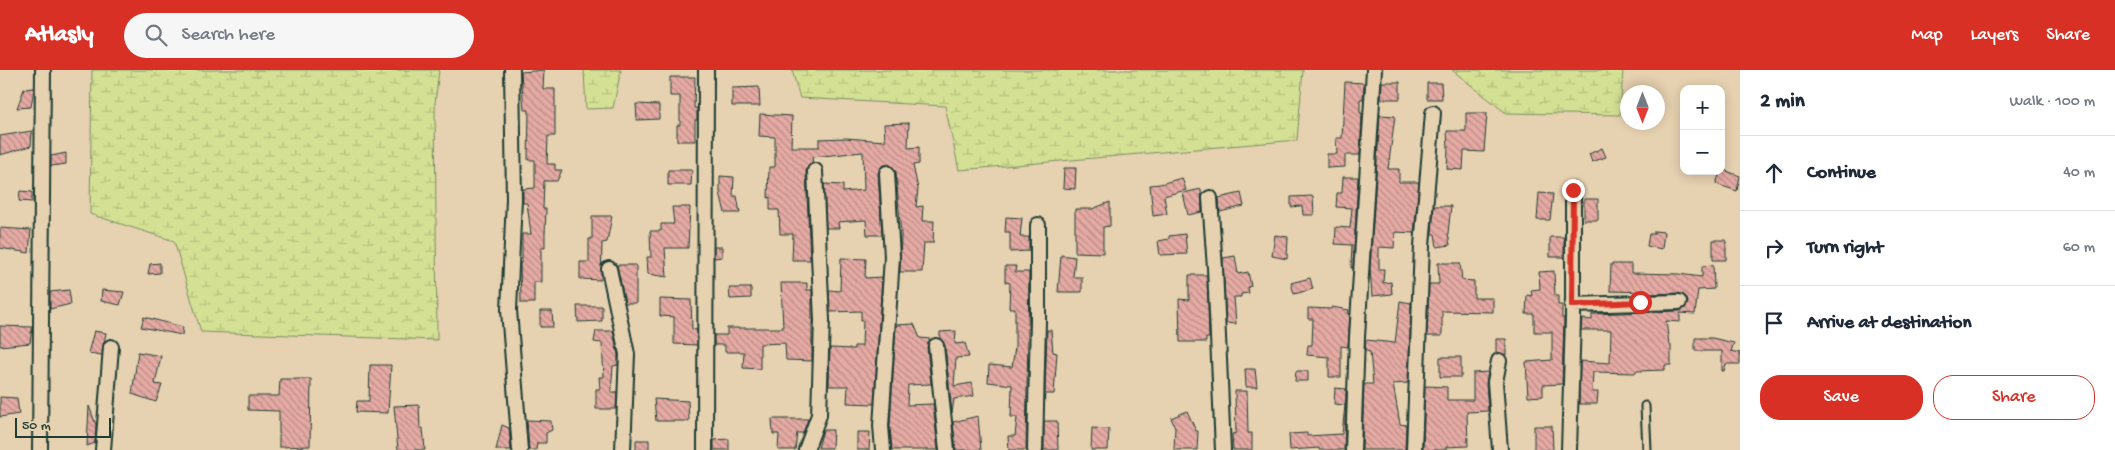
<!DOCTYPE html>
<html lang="en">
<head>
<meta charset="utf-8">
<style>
  body { margin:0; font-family:"Gochi Hand",sans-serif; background:#f6f6f7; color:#1f2937 }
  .controls { position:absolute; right:15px; top:15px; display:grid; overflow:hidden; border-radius:10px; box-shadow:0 2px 12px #0003 }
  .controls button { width:45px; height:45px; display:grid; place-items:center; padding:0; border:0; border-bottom:1px solid #e0e1e3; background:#fff; color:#1f2937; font:25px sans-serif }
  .compass { position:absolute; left:1620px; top:15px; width:45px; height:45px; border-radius:50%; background:#fff; box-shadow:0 2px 12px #0003; rotate:180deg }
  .scale { position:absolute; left:15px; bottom:12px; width:96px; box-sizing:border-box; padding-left:5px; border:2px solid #1f3d34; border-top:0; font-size:14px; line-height:18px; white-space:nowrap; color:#1f3d34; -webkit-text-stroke:4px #e6d1b0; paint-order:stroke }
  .stop { position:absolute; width:15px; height:15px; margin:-11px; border:4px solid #d93025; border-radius:50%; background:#fff }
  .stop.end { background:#d93025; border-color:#fff; box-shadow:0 1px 5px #0008 }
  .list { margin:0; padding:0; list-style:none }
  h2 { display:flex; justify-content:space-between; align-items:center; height:65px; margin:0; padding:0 20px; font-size:21px }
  h2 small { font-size:16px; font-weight:400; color:#747a83 }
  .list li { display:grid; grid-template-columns:32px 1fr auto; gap:15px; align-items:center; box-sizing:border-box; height:75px; padding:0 20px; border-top:1px solid #e0e1e3 }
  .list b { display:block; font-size:19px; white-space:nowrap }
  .list em { font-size:16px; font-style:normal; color:#747a83 }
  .actions { display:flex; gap:10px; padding:15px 20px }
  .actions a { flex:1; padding:11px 0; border:1px solid #d93025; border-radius:20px; text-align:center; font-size:18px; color:#d93025 }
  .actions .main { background:#d93025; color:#fff }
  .icon { flex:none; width:28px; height:28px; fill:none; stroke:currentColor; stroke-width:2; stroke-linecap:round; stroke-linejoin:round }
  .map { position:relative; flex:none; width:1740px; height:380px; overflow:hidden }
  header { display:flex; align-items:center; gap:30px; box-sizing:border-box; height:70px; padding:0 25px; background:#d93025; color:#fff }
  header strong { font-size:24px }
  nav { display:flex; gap:28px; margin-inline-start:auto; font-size:18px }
  .search { width:350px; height:45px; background:#f6f6f7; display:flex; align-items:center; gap:12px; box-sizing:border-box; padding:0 18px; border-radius:28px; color:#747a83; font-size:19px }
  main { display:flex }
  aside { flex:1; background:#fff }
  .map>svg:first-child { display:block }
</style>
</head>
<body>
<header>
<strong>Atlasly</strong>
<div class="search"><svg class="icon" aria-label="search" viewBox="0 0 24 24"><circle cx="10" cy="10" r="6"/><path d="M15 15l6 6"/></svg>Search here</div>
<nav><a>Map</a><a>Layers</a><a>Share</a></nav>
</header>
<main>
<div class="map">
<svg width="1740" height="380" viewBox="0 0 1740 380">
  <defs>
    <pattern id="wetland-marsh" width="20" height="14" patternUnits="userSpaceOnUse" patternTransform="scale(1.25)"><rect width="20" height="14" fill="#d4e093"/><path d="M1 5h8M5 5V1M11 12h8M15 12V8" fill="none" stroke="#b6c17f"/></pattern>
    <pattern id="building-back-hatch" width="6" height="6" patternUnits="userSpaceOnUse" patternTransform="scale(1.25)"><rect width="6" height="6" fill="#e5aaa3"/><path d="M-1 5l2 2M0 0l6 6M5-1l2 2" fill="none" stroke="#b98c86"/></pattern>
  </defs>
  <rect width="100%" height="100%" fill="#e6d1b0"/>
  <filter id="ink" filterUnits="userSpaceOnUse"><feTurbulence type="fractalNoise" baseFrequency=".02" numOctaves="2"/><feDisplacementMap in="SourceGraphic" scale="10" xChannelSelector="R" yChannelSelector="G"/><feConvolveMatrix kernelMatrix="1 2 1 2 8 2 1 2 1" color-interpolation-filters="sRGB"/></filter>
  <g filter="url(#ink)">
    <path fill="url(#wetland-marsh)" stroke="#7a8e64" d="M92 0H439L435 33 437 270 201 262 174 171 90 144Z
      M584 0H621L613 38 586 39Z
      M792 0H1303L1297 70 959 100 945 36 800 28Z
      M1452 0H1623L1620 45 1506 43Z"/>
    <path fill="url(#building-back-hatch)" stroke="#1f3d34" d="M544 0 543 19H555V66H548L547 94H555V100H562L557 111H544L543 139H546L545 164V178H541V212H534V233H521L520 193 522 192V164H531L527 133H523V119L535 118V90H528L529 40H524L521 2Z
      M670 7H695L694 38H697V50H695V71H677V55H680V26H670Z
      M1345 12 1364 13 1363 29H1360V43H1362L1360 85H1345V97L1327 98V84H1337L1336 68H1342Z
      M1382 12H1400V29H1381Z
      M1427 13H1441L1442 29H1427Z
      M759 17 760 36H732V18Z
      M34 18 31 37 17 38 24 19Z
      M636 34 659 35V49L637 50Z
      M1466 43H1487L1484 82 1464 81 1463 100 1447 99 1448 78 1447 61H1466Z
      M760 44 792 46 791 77H819V69L846 68 885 71 884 54 909 53 908 78 919 77V94L913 95 918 119 916 137 923 136 922 151H934L933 173H924L922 202H900L901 165 896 102 890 95 882 96 878 103 882 165H867L866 150 838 152 839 158H826L824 114 843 115V122L864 120 863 82 812 87 813 93 808 97 806 101 810 190H792L793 164H780L779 140H770V127L768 128 769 97H775V67L759 66Z
      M1380 45 1395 46 1388 99H1399V112H1419L1414 163 1395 162 1394 178 1379 177V199H1384L1383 213 1391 212 1392 224 1372 226 1370 199Z
      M32 61 31 76 0 85V66Z
      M1602 78 1606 87 1592 92 1589 84Z
      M66 83V94L51 96V86Z
      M1064 98H1076L1075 119 1063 118Z
      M1721 99 1740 106 1737 121 1716 114Z
      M668 100H692L691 115H668Z
      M720 106 734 107 733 126H737L740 143H725L720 122Z
      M1343 107H1358L1353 198H1351L1352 175 1335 174 1336 157 1350 158 1352 138 1336 137 1337 123H1342Z
      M1182 108 1186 120 1164 126 1167 144 1153 146 1150 115 1160 114Z
      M1201 119 1202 142 1188 145 1183 123Z
      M20 121 32 122V132L19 131Z
      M1241 123 1244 136 1220 142 1219 128Z
      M1539 123 1553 124 1550 150H1537Z
      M1313 126 1314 145H1303L1302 136 1291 137V127Z
      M1584 129H1598V150H1584Z
      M1110 132V156L1103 157V183L1075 182V139H1092Z
      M1434 136H1451L1448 163 1450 175 1437 177 1435 164H1432Z
      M672 137H690L688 178H665L667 207 648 204 647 187H651L650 161H661V154H674Z
      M592 146H612L607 172 602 173 601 210 580 209V192H589V169H592Z
      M1006 147 1022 148 1020 167H1029V181L1010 182V162H1005Z
      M0 158 31 160 29 183 0 178Z
      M1654 161 1664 162 1662 179 1647 176 1649 164H1654Z
      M1185 164 1187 184 1160 185 1158 171 1169 169V166Z
      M1275 165 1288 167 1287 189 1272 186Z
      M1550 167H1564V187H1550Z
      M1713 170H1726V190H1713Z
      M714 177H722V187L714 188Z
      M1061 185 1075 187 1073 207H1082V222H1058Z
      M1235 186 1238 204 1248 202 1251 216 1248 217 1249 223 1241 224V227H1234L1236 254 1226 253 1223 188Z
      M841 188 866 189 865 208 882 207 874 334 847 333 848 316H829L830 278 854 279V276H862L863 250H861V241L830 242 829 220 840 221Z
      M160 193V203L148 204 150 194Z
      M1438 193H1460L1462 210 1474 211V228H1493V242L1442 241V266H1427L1429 214H1439Z
      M1611 194H1631V203L1678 204 1702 207V196L1713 195 1714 219 1698 220 1695 244 1680 243V252L1666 251 1669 274H1671V295H1665V300L1636 301V303L1593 302 1592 322H1598L1597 334H1579L1580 291 1610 293 1611 260H1581L1582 249 1592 250V244L1680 241 1686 237 1688 232 1686 227 1679 223 1649 224V222L1610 221Z
      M617 195H636V233H625Z
      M1005 196H1016L1015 202H1029L1026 380H1009L1008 366H1015L1017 347H1011L1012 315 988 312 989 295 1012 297 1015 277V238H1009L1010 213 1005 212Z
      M1554 201 1555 226H1558V235H1562V248H1564L1562 314 1543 315V326L1528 327 1526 292 1552 290V262H1534V244H1526L1527 225 1532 226 1531 220 1540 219 1539 202Z
      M1189 205H1207L1209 268H1206V272H1180L1179 229 1189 230Z
      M1310 208 1313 219 1294 224 1291 213Z
      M781 213H807V220H812V291L786 290 785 273 760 274V299L743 298 744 282H725V275H714V265H727V258H783Z
      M729 218H751V228L730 229Z
      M69 220 71 234 50 239V222Z
      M102 220 124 222 120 235 101 231Z
      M660 229 691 230 692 259 697 260V275L674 274V247L660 246Z
      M1400 231 1411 233 1408 313 1393 314 1400 354 1406 355 1405 380H1362L1364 314H1373L1370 282 1365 281 1366 270 1395 273Z
      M577 236H602V251L578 252Z
      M1332 237 1349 240 1348 243 1350 244 1348 277 1341 276V307H1329V287L1307 285 1308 275H1312L1313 249H1308V238L1331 239Z
      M540 241H552L553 257H540Z
      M144 247 183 257 182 265 141 257Z
      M914 254 920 268 930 269 927 277 931 314 908 315 907 335 933 334 938 380H892L890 356 896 255Z
      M0 256 32 257 30 273 0 276Z
      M1047 260H1051L1053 282 1057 283 1054 324H1045Z
      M94 261 106 263 102 285 88 283Z
      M596 261H613L618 285V295L613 296 611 322H617L616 339H596V319H600L599 307H604L602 273 594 272Z
      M956 261 955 274 965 273 969 287 956 288 954 316 972 313 974 326 954 329 952 343 945 275 940 268V262Z
      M1695 268H1712L1734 273 1731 281 1740 283V294H1726L1724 301H1722V281H1695Z
      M1496 269H1506V285L1496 283Z
      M138 282 161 286 155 314 162 315 156 332 132 324Z
      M1440 287H1461V307H1440Z
      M370 295H391L388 343 356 342 357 331H369Z
      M1245 299H1255L1257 317H1246Z
      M1296 301H1308V311H1295Z
      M1488 302 1486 313 1488 341 1467 342 1468 376 1446 377V380H1423L1425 316 1447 317V330H1473V303Z
      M280 309H311L310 376 279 377V341L248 340V326H279Z
      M1335 318 1346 319 1344 380H1319V378L1290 380 1289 364 1307 363V366L1342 364 1345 335 1334 334Z
      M1235 321H1247L1248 363H1252V380H1233L1232 364 1236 363Z
      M0 327 17 328 19 344 0 347Z
      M654 329 688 331 689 351H656Z
      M419 335 420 358H423L425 380H398L394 336Z
      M89 336 96 355 95 373 87 376Z
      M1187 341 1196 361H1198L1197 380H1174L1175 357 1171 348Z
      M978 346 981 380H956L953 352Z
      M772 349H808L803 363H797L795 380H778L779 364H773Z
      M527 350 551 351 552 360 546 363V373H537L536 380H529Z
      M1044 351H1057L1058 380H1044Z
      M502 355 509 358 511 380H496Z
      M1534 356H1552L1553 380H1534Z
      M1092 358 1109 359 1108 380H1091Z
      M823 360H833L832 378H818Z
      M857 362H870L869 380H857Z
      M729 369V380H714V370Z
      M636 370H649V380H636Z"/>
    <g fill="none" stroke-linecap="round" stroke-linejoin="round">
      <g stroke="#1f3d34" stroke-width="11">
        <path id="service" d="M1645 336 1647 380"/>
      </g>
      <g stroke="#1f3d34" stroke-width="18">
        <path id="minor" d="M512 0 514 129 509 240 520 380
          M1210 128 1215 198 1223 380
          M609 199 627 284 623 380
          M1572 235 1679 232
          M936 276 947 380
          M1499 291 1495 312 1500 380
          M40 380 43 0
          M103 380 111 277
          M705 380 706 0
          M806 380 819 345 822 250 815 101
          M883 380 881 356 892 187 887 103
          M1035 380 1038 251V155
          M1353 380 1357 267 1374 0
          M1414 380 1422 176 1433 43
          M1569 380 1573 248V120"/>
      </g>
      <use href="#service" stroke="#e6d1b0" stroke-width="7"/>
      <use href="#minor" stroke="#e6d1b0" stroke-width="14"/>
    </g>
  </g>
  <g fill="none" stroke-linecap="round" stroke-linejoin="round" filter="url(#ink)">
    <path stroke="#d93025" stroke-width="6" d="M1573 120 1572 235 1640 232"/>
  </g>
</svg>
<div class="controls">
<button>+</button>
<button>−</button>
</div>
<svg class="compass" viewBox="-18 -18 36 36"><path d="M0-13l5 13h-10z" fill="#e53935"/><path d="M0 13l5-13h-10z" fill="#747a83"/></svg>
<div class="scale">50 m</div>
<div class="stop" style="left:1640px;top:232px"></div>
<div class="stop end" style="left:1573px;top:120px"></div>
</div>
<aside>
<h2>2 min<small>Walk · 100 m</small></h2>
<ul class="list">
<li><svg class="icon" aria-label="ahead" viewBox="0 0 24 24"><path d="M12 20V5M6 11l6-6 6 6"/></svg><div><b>Continue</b></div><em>40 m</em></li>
<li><svg class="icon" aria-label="right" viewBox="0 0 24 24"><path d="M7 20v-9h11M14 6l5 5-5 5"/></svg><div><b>Turn right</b></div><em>60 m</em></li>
<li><svg class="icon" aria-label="arrive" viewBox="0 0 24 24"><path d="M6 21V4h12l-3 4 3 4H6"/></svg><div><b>Arrive at destination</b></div></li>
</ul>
<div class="actions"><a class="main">Save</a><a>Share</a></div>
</aside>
</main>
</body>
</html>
